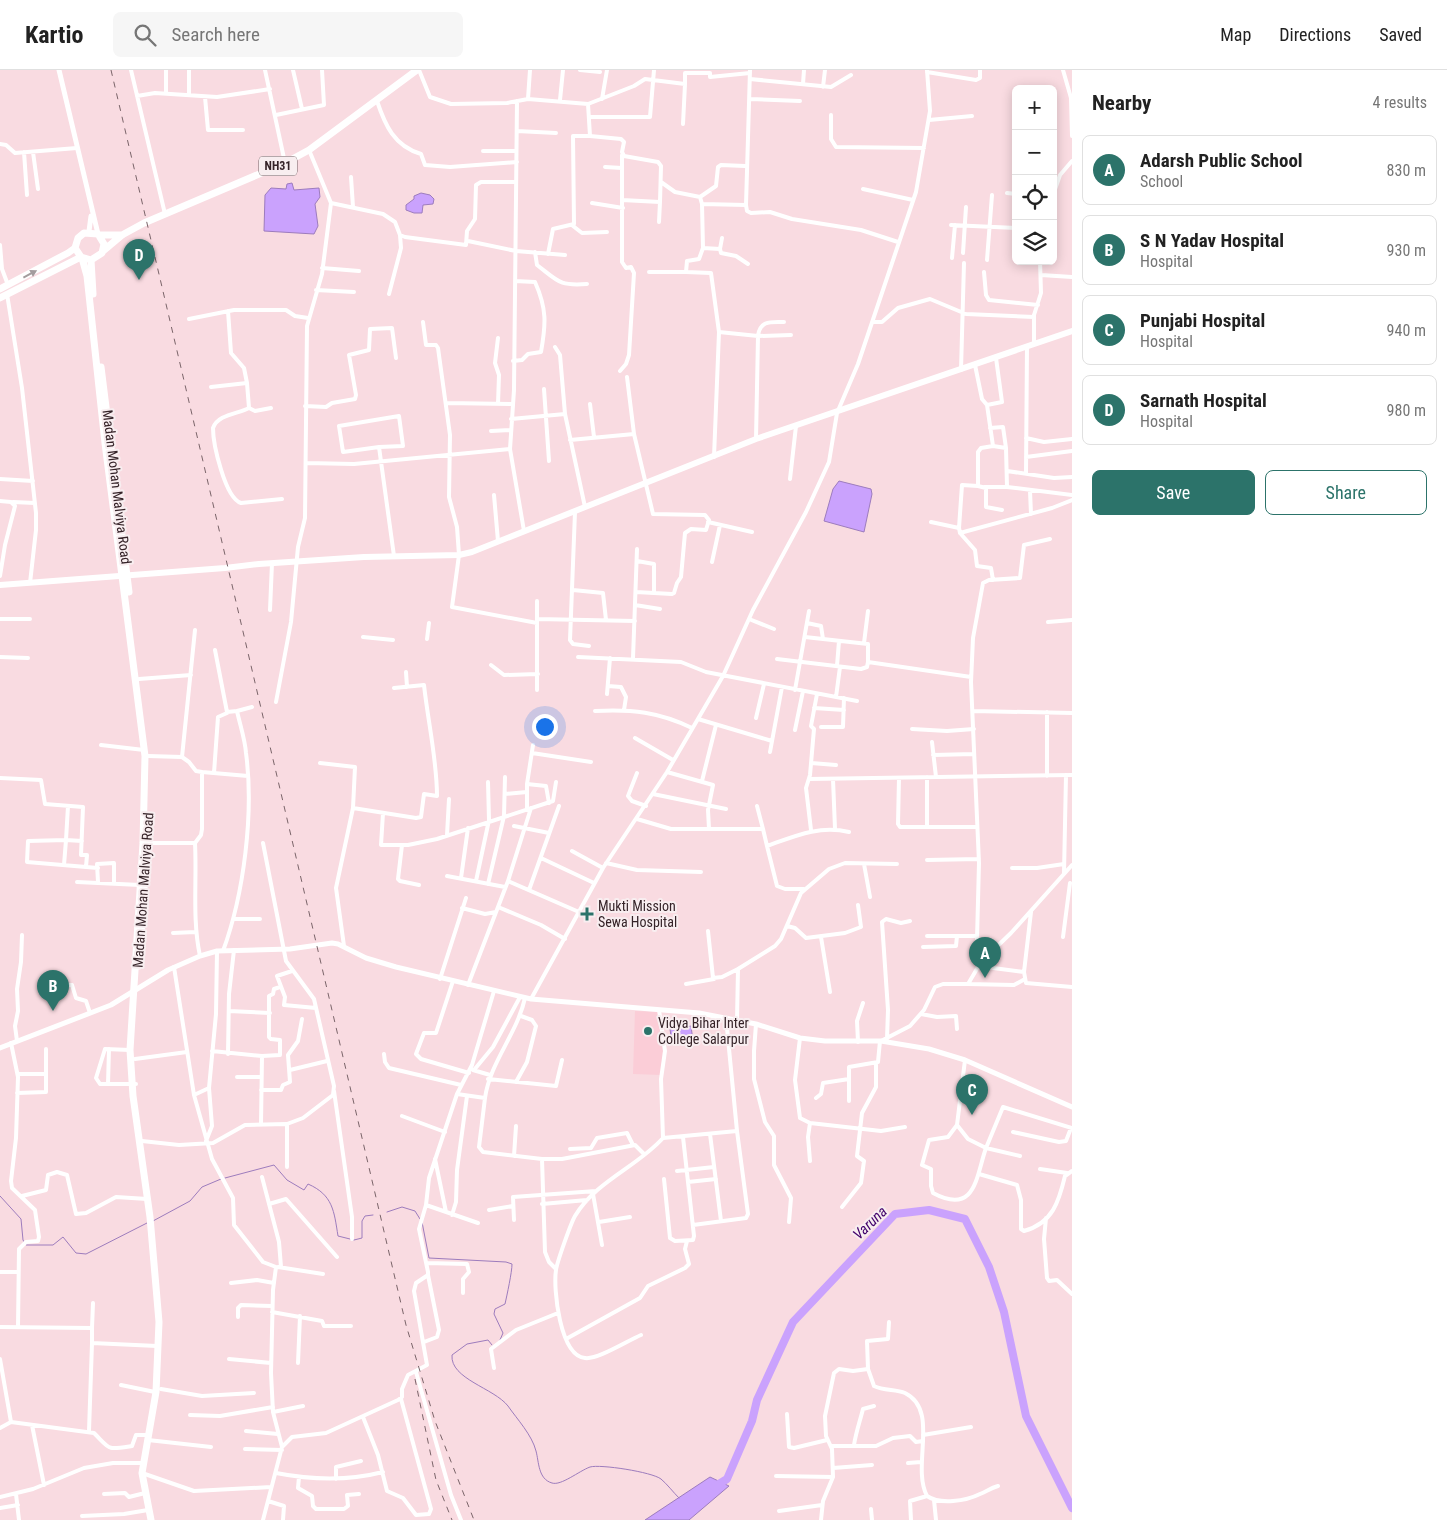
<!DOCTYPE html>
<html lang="en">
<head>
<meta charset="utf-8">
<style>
  body { margin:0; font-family:"Roboto Condensed",sans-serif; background:#f6f6f6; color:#222 }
  .controls { position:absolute; right:15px; top:15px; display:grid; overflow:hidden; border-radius:8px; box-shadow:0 2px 12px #0003 }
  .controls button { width:45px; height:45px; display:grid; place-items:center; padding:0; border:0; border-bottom:1px solid #e0e0e0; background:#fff; color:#222; font:25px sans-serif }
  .you { position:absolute; left:544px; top:656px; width:18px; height:18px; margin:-12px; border:4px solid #fff; border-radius:50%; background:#1a73e8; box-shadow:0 0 0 8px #1a73e833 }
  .badge { display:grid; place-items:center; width:32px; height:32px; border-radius:50%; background:#2c736a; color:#fff; font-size:16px; font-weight:700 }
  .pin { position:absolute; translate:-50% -41px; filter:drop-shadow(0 1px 2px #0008) }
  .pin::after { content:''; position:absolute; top:26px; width:18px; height:15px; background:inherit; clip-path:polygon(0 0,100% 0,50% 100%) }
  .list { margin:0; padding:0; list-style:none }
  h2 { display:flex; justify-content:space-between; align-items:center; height:65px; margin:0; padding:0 20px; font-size:21px }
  h2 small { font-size:16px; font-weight:400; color:#767676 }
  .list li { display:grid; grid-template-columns:32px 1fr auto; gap:15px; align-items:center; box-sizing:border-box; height:70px; margin:0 10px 10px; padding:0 10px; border:1px solid #e0e0e0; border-radius:8px }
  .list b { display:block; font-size:19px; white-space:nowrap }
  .list p { margin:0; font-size:16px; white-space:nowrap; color:#767676 }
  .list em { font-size:16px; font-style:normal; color:#767676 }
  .actions { display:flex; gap:10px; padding:15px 20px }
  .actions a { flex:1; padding:11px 0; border:1px solid #2c736a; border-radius:8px; text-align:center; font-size:18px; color:#2c736a }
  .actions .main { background:#2c736a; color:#fff }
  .icon { flex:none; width:28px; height:28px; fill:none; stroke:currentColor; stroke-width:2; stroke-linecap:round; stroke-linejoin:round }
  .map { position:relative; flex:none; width:1072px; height:1450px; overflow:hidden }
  header { display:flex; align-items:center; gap:30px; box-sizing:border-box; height:70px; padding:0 25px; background:#fff; border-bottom:1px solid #e0e0e0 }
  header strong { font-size:24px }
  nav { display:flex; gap:28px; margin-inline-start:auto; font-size:18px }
  .search { width:350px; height:45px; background:#f6f6f6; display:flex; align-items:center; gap:12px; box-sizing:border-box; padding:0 18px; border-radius:8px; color:#767676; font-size:19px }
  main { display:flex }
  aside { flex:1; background:#fff }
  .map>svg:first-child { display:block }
</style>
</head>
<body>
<header>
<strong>Kartio</strong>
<div class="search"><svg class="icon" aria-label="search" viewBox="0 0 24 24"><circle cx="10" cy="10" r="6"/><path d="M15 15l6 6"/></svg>Search here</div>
<nav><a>Map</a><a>Directions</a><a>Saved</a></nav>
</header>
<main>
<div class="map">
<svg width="1072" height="1450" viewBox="0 0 1072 1450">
  <rect width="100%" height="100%" fill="#f9dbe1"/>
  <path fill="#fbcdd7" d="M635 941 658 942 663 979 661 1005 633 1004Z"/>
  <path fill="#caa2fd" stroke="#9d7cbd" d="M292 113 294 120 319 118 320 127 315 134 318 156 314 164 264 161 265 125 271 118 286 119 287 114Z
    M421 123 430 125 434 129 433 134 423 135 422 143H414L406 140V135L414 129V126Z
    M839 411 871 419 872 424 864 462 824 451 833 419Z
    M691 956 693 971 672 974 670 959Z
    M710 1407 729 1416 689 1450H645Z"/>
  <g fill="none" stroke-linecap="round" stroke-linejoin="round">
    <path stroke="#9d7cbd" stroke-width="1" d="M225 1108 274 1095 287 1110 304 1120 308 1114C333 1125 334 1141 338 1166L354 1170 362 1168V1151L365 1146 373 1145
      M0 1126 21 1149 23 1170 26 1175H53L63 1167 76 1183 86 1184 147 1153
      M387 1142 402 1137 415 1141 420 1149
      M153 1151 190 1131 202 1117 221 1109
      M422 1152 429 1188 506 1192 512 1194C512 1202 507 1225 505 1234L495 1239 494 1244 503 1263 500 1270
      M492 1275 488 1270 467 1274 452 1285C450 1309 494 1318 508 1336 517 1349 532 1365 536 1381 539 1392 538 1409 552 1413 561 1416 579 1401 590 1397 600 1394 652 1402 661 1409 667 1414 673 1422 679 1428"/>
    <path stroke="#caa2fd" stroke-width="8" d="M714 1417 727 1409 752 1351 757 1330 793 1252 895 1144 929 1140 965 1149 989 1197 1004 1242 1026 1346 1072 1438"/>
    <path stroke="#fff" stroke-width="4" d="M131 0 165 144
      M166 0V23
      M265 0 285 93
      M293 0 302 39
      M419 0 430 27 451 34 507 33 528 29 588 34 634 16 645 9 685 14V3H710V7L750 3
      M580 0 600 2
      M1063 0 1071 28 1072 66
      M927 2 976 10 980 8V0
      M750 9 831 17 851 5
      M803 14 804 0
      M823 17 825 0
      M189 25V0
      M137 26 155 23 217 27 270 19
      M205 27 208 60H243
      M528 29 530 0
      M602 29 607 0
      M750 29 800 31
      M560 30 563 0
      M377 31C385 55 394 76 421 84L425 95 450 97 517 92
      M517 31 514 320 510 379 524 461
      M588 34 590 66 621 69 624 72 622 82 624 86 658 92 661 96 660 132 622 130V192L626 198 631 197 634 203 629 285 626 294 620 301
      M276 45 324 35 322 0
      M831 45V69L836 77 924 78
      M589 47H650L654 0
      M929 50 972 46
      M683 54 685 14
      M517 61 556 63
      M0 74 6 75 15 83 77 78
      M483 81H516
      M24 82 27 125
      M33 82 38 119
      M622 85V130
      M605 97 622 98
      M351 107 353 137
      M661 112 675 122 700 127 702 134 746 135 747 141 751 143 770 142 792 149 861 160 898 172
      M863 119 913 130
      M1007 123 1016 124
      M1053 125 1060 105 1072 91
      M700 127 716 116 718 97 721 95 745 96
      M331 133 383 144 395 152 400 165 405 167 466 175 467 161 475 149 476 115 481 112H514
      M592 133 623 138
      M702 134 703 178 699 189 687 191 686 202 711 203 719 262 758 266 756 369
      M746 135 750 0
      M659 152 660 132
      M951 155 1016 158
      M573 156 582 163 607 162
      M1014 158 1016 139
      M468 171 516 181 565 185
      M0 175 2 199 8 215
      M703 178 720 179 722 168
      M720 179 721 183 736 186 748 194
      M535 182 537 195C559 212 559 216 587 214
      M963 183 966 137
      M548 184 553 159 574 154 573 66H590
      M952 188 955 155
      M987 190 992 125
      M322 198 359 201
      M649 202H686
      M984 202 986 225 989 230 1038 235
      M1041 205 1072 207
      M316 220 354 222
      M7 224 22 318 36 443V460L30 513
      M389 224 401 178 400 165
      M189 249 234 240H286L295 246 308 248
      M423 252 426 275H436L438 278 450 365 449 427 457 457 459 485 452 537 537 553
      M784 252C771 252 760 250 758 266L791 265
      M872 252H882L898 238 930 229 966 244 1034 247
      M1034 274V245L1041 223 1040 191
      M555 277 560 285 565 344 585 437
      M996 288 1002 332 987 335 993 376 1006 378 1007 417 1072 425
      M513 291 522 290 528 284 541 282C546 254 547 239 535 212L515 211
      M975 295 982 329 987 335
      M961 300 964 193
      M627 307 634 364 653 444 705 445 709 450 706 460 691 459 685 463 681 507 677 513 674 523 672 524 636 522
      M247 313 249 338 255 341 271 338
      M211 317 247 313 244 298 231 283 228 241
      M544 319 549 391
      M446 333 512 334
      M498 334 499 305 495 293 498 268
      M590 334 594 367
      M305 336 326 337 332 333 355 329 356 325 349 285 369 280 370 259 392 258 396 288
      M249 338C238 344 218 344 213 358 213 374 225 428 241 433L282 429
      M511 349 565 344
      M990 358 1003 357 1006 378
      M491 361 511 360
      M1026 368 1044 372 1072 369
      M570 370 634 364
      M993 376 981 378 978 382V416L962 415 959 458 960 463 975 480 977 496 991 498 993 510
      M379 377 403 376 399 346 339 356 343 382 379 377 394 486
      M714 387 719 262
      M1026 387 1072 381
      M306 393 354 394 510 379
      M1007 401 1054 408 1072 407
      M1026 403 1027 276
      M0 409 33 411
      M790 409 796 356
      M978 416 986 418V437L1002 440
      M984 417H1007
      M1030 421 1031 444
      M494 425 498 471
      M0 431 11 432 15 436 5 475 0 506
      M13 432 35 433
      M575 442 570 570 573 574 589 576
      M708 452 752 462
      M931 452 959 458
      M960 463 1052 438 1072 430
      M637 491 654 494V523
      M712 492 720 455
      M573 520 603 523 606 550
      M635 535 660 539
      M270 540 272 493
      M0 549H30
      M537 549 635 551
      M749 549 774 559
      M1048 552 1072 550
      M807 553 821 556 823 569
      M363 567 393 570
      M805 567 868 574V592
      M427 569 429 553
      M864 573 868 541
      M215 580 227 642 237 641C240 655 245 669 246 683 254 743 244 824 223 881
      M0 587 28 588
      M578 587 681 592 706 602 857 631
      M633 588 637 479
      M777 589 861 599 867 597 868 592 971 607
      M491 595 504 605 538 604
      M837 596 839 571
      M406 602 407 617
      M139 609 191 605
      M608 616 621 617 626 627 624 640
      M537 620V531
      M795 620 809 541
      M607 624 610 588
      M836 627 840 597
      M276 632 291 552 298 477 305 448 307 256 322 204 331 133 309 80
      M814 638 844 640
      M237 641 252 637
      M595 641C632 639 659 642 692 658
      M973 641 1072 643
      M756 648 764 614
      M698 649 772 671
      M821 657H843L844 628
      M912 659 947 661 974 659
      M795 660 803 621
      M635 668 673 690
      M932 672 936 707
      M101 675 144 680
      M770 682 782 617
      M532 683 591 692
      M933 685 974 684
      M148 686 182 687 189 692 196 701 202 702
      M182 687 195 560
      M320 693 355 697 353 738
      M811 693 836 695
      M667 702 713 715 708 740 709 759
      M214 703 218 647 227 643
      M637 703 628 726 632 731 646 736
      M1047 706V642
      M927 707V757
      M0 708 41 710 45 734 83 737 81 785H87L86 797
      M899 708 898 754 900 757H977
      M809 709 1072 705
      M833 709 835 759
      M702 711 716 655
      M527 714 533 675
      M505 724 527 722
      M653 724 726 739
      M68 736 66 770 28 771 27 792 98 798
      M757 736 763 759
      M527 739V714L546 716 549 733
      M383 743 381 775H408L437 769 553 731 556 712
      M637 749 671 759H763L767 776C795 766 819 755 849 762
      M514 756 549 763
      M811 760 806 718 810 705 814 659 811 656 817 624
      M447 765 449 729
      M147 773H195C197 810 192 849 200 886
      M195 773 201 765 202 759V702L248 706
      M402 775 398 809 400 811 419 815
      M767 776 777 816 785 819H804
      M572 781 603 798
      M541 788 594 813
      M927 790 979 789
      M606 793 637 800 701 802
      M864 794 870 827
      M64 795 66 770 82 771
      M1012 798H1037L1064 794
      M1064 803 1066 705
      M447 806 505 817
      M461 808 468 758
      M476 811 489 750 488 712
      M508 811 531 738
      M77 812 140 815
      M98 812 97 794 114 793V813
      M488 814 504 746 505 707
      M529 820 559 736
      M498 837 541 855 565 869
      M462 838 485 844 496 842
      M1031 842 1024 902 1026 913 1072 917
      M233 849H260
      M787 856 795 858 806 868 845 863 861 857 858 835
      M708 861 713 908 722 907 738 899
      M173 863 195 862
      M927 866H977
      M821 867 830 922
      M1063 867 1070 813
      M344 876 336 818 353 738 416 748 421 747 424 724 437 726C437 690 428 652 424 615L394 618
      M998 876 979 873 977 869 979 793 971 612 973 568 983 513 989 510 1020 508 1024 475 1050 469
      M923 877 956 876 957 866
      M978 896 1024 902
      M174 897 194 1025 212 1089 233 1128 234 1155 263 1192 276 1197 273 1220 271 1303 273 1342 282 1377 263 1450
      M292 901 277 906 285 927 284 935 316 938
      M440 909 466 828
      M453 911 436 963H424L416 984 421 989 469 1003
      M686 914 714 909
      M968 914 1014 915 1025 909
      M47 915H72L76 928 86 931 90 943
      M468 915 508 811 579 842
      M531 929 603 798 667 702 723 606 753 540 806 442 829 392 837 343 858 294 916 122 930 41 927 0
      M229 941 270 943
      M921 944 937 947 956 946 957 959
      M737 950 738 899 775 876 781 869 801 823 829 799 845 793 897 794
      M756 954 754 981V1009L765 1052 774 1066V1095L791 1128 789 1152
      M800 968 795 1010 800 1048 810 1053 808 1067 810 1091
      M887 969 888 940 882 852 886 849 901 853 910 851
      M17 971 15 956 18 941 17 919 21 892 22 865
      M881 971 910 956 924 940 935 917 943 914H968L981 892 1011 863 1072 795
      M858 972 857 951 863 933
      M11 973 18 1007 16 1068 11 1111 12 1118 35 1140 39 1167 38 1171 26 1172 19 1179 18 1257
      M130 980 105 979 96 1008 100 1014H136
      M212 981 262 986 261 1054
      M228 984 229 924 234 880
      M384 984 385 992 389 998 461 1015
      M262 986 280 985V970L271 969 269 967V926L273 924 274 919 280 917
      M135 989 187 982
      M290 1000 327 991
      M473 1000 490 1005
      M474 1000 493 977 520 927
      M18 1004H46
      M237 1007H261
      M488 1009 556 1016 562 990
      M516 1012 527 992 536 956 532 950 521 946
      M108 1014 109 979
      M261 1020H281L283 1015 290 1012 288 985 298 971 302 949
      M334 1021 352 1147V1169
      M17 1023 46 1022V979
      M457 1024 485 1028 479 1077 483 1082 542 1089H562L635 1075 644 1084
      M194 1025 209 1018 216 944 217 881
      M485 1028C490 992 517 964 525 928
      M816 1028 821 1024 823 1013 849 1009
      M849 1031V997L878 992 880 971
      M402 1046 445 1062
      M810 1053 881 1061 905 1057
      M957 1055 948 1067 929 1070 922 1095 931 1099V1116L933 1123C976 1146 976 1106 986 1078L968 1069 957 1055 965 990
      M1013 1062 1059 1072 1066 1071 1071 1058
      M710 1064 721 1151
      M663 1068 737 1061
      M142 1071 179 1075 213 1073 245 1055 287 1054 303 1048 333 1025 334 1016 314 929 286 891 263 773
      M206 1071 212 1056 209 1018
      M570 1079 591 1078 597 1068 627 1063 633 1075
      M514 1086 516 1056
      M1020 1086 986 1078 1003 1037 1072 1058
      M435 1089 446 1142
      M542 1089 545 1182 549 1192 556 1199
      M287 1097V1054
      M1040 1099 1067 1103
      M677 1101 714 1097
      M979 1104 1017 1115 1021 1130V1159L1024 1161C1053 1153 1059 1131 1065 1106L1072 1101
      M262 1107 279 1172 281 1197
      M664 1109 670 1168 675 1171 693 1170 694 1166 683 1067
      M688 1112 716 1109
      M593 1124 602 1175
      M22 1126 46 1120 48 1105 57 1102 67 1105 76 1144 86 1143 116 1127 147 1129
      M269 1134 286 1129 337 1187
      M542 1134 587 1130
      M426 1135 478 1153
      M842 1137 861 1113 864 1091 857 1086 862 1043 876 1017V994
      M489 1140 513 1136
      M452 1145 456 1132 457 1100 467 1026
      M1046 1148 1044 1169 1047 1208 1049 1211 1057 1210 1072 1224
      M514 1150 513 1127 596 1121
      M599 1152 630 1147
      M693 1155 746 1148 748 1144 737 1061 726 948
      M427 1193 467 1194 469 1202 463 1209V1223
      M278 1197 323 1204
      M0 1202H18
      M231 1213 257 1210 274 1213
      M272 1242 322 1251 324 1256H351
      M238 1247V1238L241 1235 272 1236
      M889 1252 888 1269 867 1271 868 1299 874 1316C884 1321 896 1319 905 1323 940 1340 911 1396 927 1426 940 1435 966 1431 980 1424 987 1421 991 1418 998 1416
      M0 1257 92 1258V1273L157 1276
      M92 1258 93 1233
      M641 1265C627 1271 597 1290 585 1288 560 1286 553 1219 556 1200 557 1192 571 1153 575 1146 596 1111 637 1097 663 1068L661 1009 665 981 659 940
      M566 1269 640 1228 648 1216 685 1198 689 1194 685 1179 687 1171
      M424 1272 437 1267 439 1260 428 1205
      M0 1289 11 1352 94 1363C111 1380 106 1380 132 1376L136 1365H148
      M229 1289 271 1293
      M298 1293 300 1246
      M494 1298 491 1279 516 1260 558 1243
      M416 1302 451 1425 461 1450
      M121 1315 155 1322
      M161 1319 202 1326 254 1323
      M273 1342 303 1336
      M787 1344 789 1377 794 1378 827 1370
      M190 1345 220 1346 273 1337
      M363 1347 378 1385 387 1421 403 1428 416 1445 429 1444 431 1439 401 1329
      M32 1355 44 1415
      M0 1358 11 1352
      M89 1361 92 1273
      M246 1361 278 1364
      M923 1365 971 1357
      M148 1370 211 1377
      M854 1375C856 1362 860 1351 863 1339L874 1336
      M831 1376H876L893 1368 910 1366 916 1372 923 1371
      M282 1377 292 1367 326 1363 398 1330 402 1327V1319L408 1305 427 1295 414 1221 416 1213 428 1205V1202L419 1159 426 1135 429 1108 457 1024 472 995 494 921
      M245 1379 282 1380
      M908 1393 921 1392
      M833 1398 872 1395
      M142 1403 194 1421 271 1417
      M276 1403C312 1410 348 1411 383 1402
      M776 1406 833 1407
      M299 1407 298 1418 312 1426 313 1436 316 1439H344L348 1436 347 1425 359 1424
      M336 1409V1397L361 1391
      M16 1424 19 1450
      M104 1424 125 1423 129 1427 145 1423
      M0 1427 33 1419 84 1398 113 1393H144
      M934 1430 936 1450
      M268 1431 284 1436 283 1450
      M0 1438 18 1435
      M871 1439 872 1450
      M779 1441 822 1435
      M82 1446 124 1444 148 1440
      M821 1450 823 1431 833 1407 832 1379 826 1366 825 1346 834 1303 839 1299 853 1301 868 1299
      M911 1450 910 1431 927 1426"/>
    <path stroke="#fff" stroke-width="5" d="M59 0 98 164
      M89 161 91 146
      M0 978 111 935 168 900 200 886 217 881 290 879 332 873 338 874 366 888 396 897 531 929 699 943 756 954 800 968 825 971H881L929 979 965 990 1072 1037"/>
    <path stroke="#fff" stroke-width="6" d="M0 515 225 498 259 494 364 487 459 485 472 482 756 369 1072 261"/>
    <path stroke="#fff" stroke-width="7" d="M99 165H122
      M103 181 122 165 144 153 285 93 309 80 417 0
      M82 188 87 206 105 373 145 686 143 773 130 980 133 1026 150 1147 159 1252 156 1322 142 1403 151 1450
      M91 190 93 224
      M0 219 68 183 75 178 78 168 84 163 98 164 104 174 102 183 91 190 81 187 75 178
      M0 228 81 187
      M101 297 129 522
      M139 896 145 804"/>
    <path stroke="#7a6469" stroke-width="1" stroke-dasharray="6 6" stroke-linecap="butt" d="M111 0 406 1255 435 1351 474 1450
      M415 1309 436 1410 452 1450"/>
  </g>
  <defs><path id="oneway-solid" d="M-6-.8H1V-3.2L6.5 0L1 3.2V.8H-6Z" transform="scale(1.25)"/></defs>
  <use fill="#a49c9e" href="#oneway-solid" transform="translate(30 204) rotate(-28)"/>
  <g fill="#2c736a" stroke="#f8eef0" stroke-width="2">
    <path d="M584.5 836.5h5v5h5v5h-5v5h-5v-5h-5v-5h5z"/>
    <circle cx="648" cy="961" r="5"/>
  </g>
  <g text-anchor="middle" stroke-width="4" stroke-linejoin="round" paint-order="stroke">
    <rect fill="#f8eef0" stroke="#706064" stroke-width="1" x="259" y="86.5" width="38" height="19" rx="4"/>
    <g font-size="12" font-weight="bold" fill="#352328">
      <text x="278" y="100">NH31</text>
    </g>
    <g font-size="14" fill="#352328" stroke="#f8eef0">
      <text transform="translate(117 417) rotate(83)" y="5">Madan Mohan Malviya Road</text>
      <text transform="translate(143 820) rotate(-86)" y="5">Madan Mohan Malviya Road</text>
    </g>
    <g font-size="14" fill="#352328" stroke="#f8eef0" text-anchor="start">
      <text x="598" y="841">Mukti Mission<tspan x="598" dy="16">Sewa Hospital</tspan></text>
      <text x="658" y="958">Vidya Bihar Inter<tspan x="658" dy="16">College Salarpur</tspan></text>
    </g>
    <g font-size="15" font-style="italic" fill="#40016b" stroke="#f8eef0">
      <text transform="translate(870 1153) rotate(-44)" y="5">Varuna</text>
    </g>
  </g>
</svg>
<div class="controls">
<button>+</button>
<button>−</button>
<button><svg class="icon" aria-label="locate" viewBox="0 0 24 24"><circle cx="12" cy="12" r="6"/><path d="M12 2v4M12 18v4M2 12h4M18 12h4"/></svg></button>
<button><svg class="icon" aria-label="layers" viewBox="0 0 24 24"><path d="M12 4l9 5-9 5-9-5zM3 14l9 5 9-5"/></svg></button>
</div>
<div class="you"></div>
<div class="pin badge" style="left:985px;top:908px">A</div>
<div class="pin badge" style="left:53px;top:941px">B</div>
<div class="pin badge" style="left:972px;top:1045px">C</div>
<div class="pin badge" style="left:139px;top:210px">D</div>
</div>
<aside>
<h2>Nearby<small>4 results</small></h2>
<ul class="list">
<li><span class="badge">A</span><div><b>Adarsh Public School</b><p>School</p></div><em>830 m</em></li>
<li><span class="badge">B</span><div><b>S N Yadav Hospital</b><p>Hospital</p></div><em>930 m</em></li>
<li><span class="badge">C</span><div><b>Punjabi Hospital</b><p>Hospital</p></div><em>940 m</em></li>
<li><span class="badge">D</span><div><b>Sarnath Hospital</b><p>Hospital</p></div><em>980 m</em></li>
</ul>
<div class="actions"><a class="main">Save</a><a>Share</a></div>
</aside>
</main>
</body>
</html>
